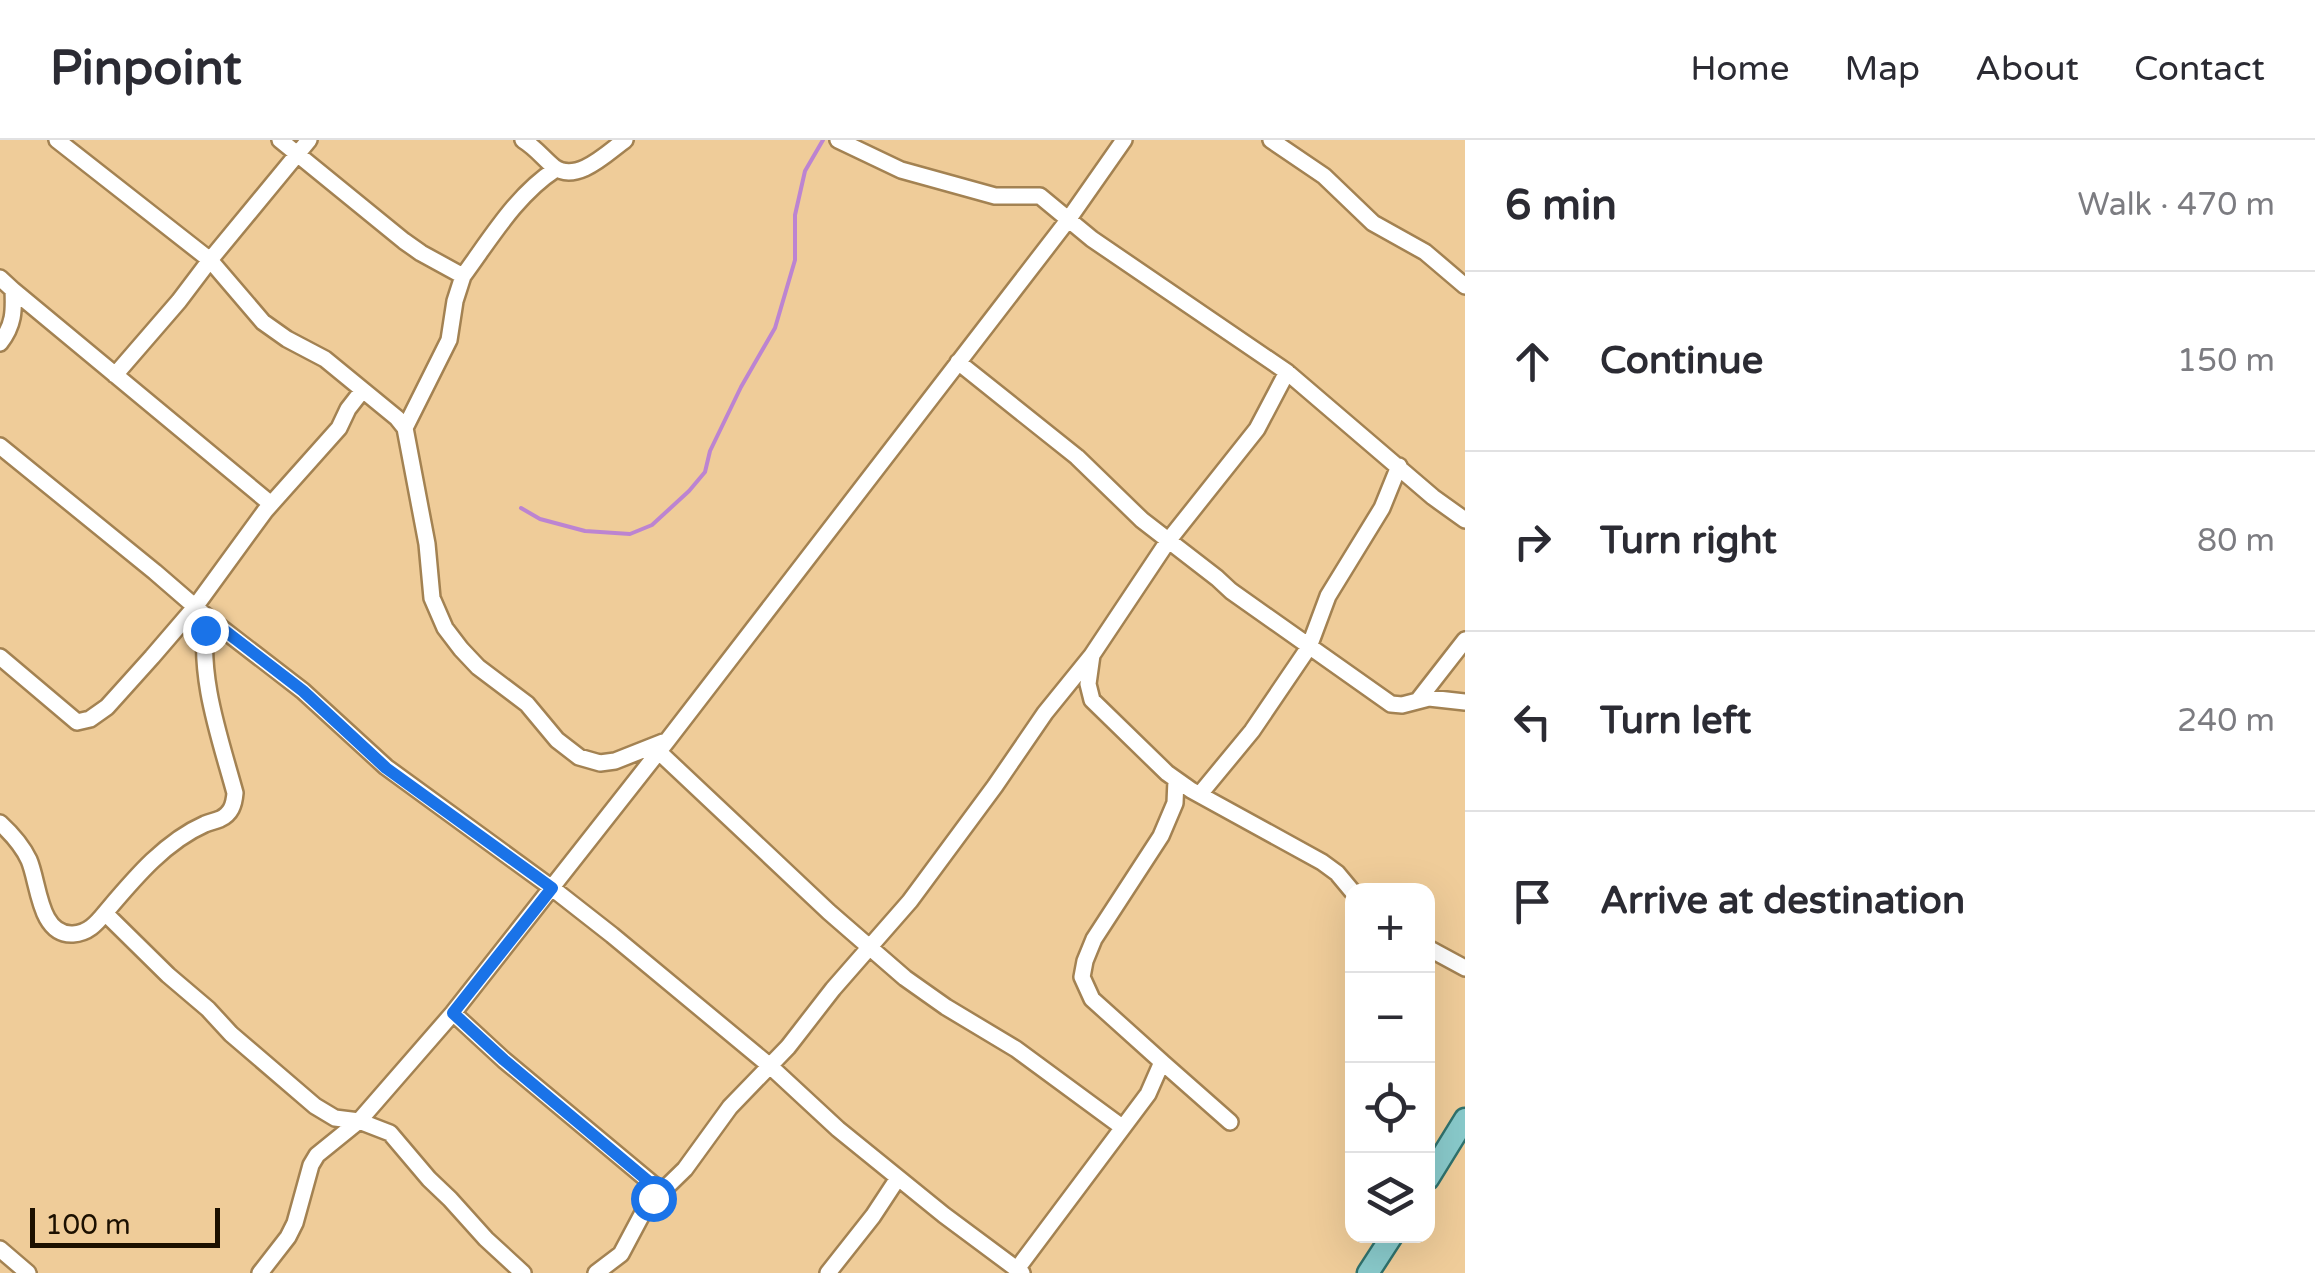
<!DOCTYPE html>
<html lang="en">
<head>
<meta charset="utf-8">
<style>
  body { margin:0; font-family:"Varela Round",sans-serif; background:#f7f7f7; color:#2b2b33 }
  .controls { position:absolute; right:30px; bottom:30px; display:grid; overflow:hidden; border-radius:20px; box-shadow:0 10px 40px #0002 }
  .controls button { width:90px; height:90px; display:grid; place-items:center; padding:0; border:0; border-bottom:2px solid #e1e1e2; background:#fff; color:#2b2b33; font:50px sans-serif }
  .scale { position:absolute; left:30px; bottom:25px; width:190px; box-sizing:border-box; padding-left:10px; border:5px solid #1c1000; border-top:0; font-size:28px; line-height:35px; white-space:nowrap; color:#1c1000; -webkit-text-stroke:8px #efcc99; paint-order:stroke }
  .stop { position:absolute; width:30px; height:30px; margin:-22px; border:8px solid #1a73e8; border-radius:50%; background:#fff }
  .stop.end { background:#1a73e8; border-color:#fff; box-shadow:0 2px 10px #0008 }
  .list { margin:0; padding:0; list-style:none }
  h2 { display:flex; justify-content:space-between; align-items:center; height:130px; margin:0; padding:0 40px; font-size:42px }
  h2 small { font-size:32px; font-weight:400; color:#7c7c81 }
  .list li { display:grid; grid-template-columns:65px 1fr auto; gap:30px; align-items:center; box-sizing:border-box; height:180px; padding:0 40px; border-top:2px solid #e1e1e2 }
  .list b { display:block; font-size:38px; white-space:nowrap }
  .list em { font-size:32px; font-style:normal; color:#7c7c81 }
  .icon { flex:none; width:55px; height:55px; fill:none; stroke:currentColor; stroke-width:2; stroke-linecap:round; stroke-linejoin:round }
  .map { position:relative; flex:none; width:1465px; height:1133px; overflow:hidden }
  header { display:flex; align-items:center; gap:60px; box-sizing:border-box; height:140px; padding:0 50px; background:#fff; border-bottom:2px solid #e1e1e2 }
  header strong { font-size:48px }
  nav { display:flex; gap:55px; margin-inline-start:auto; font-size:35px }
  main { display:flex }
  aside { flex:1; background:#fff }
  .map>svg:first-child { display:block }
</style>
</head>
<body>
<header>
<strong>Pinpoint</strong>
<nav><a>Home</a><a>Map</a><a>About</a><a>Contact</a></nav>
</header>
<main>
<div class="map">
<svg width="1465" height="1133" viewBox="0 0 1465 1133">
  <rect width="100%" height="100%" fill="#efcc99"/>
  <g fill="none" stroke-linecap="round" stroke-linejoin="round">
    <path stroke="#bc84d1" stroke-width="4" d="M521 368 540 379 585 391 630 394 652 385 689 351 705 332 710 311 741 247 775 188 795 120V75L805 31 823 0"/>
    <g stroke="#a38252" stroke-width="20">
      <path id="minor" d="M57 0 210 120 263 182 287 199 325 219 397 278 405 288 427 404 432 458 445 488 461 509 478 527 527 564 557 600 579 617 600 623 615 621 663 602
        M280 0 404 101 421 113 463 136C491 98 516 55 556 29
        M523 0C536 8 543 18 554 27 577 44 608 12 625 0
        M838 0 901 30 995 56H1040L1092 99 1287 232 1433 357 1465 380
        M1271 0 1324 36 1373 83 1425 112 1465 146
        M0 138 13 150C14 171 14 185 0 203
        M13 150 271 364
        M958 222 1077 317 1142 380 1217 438 1231 451 1391 564 1402 565 1429 558 1465 562
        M1287 232 1257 289 1168 401 1092 515 1088 544 1092 560 1167 633 1191 650 1322 722 1337 733 1352 751
        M115 235 179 161 210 120 309 0
        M405 288 449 200 455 161 463 136
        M0 306 155 432 207 477 303 551 386 627 552 748 612 795 770 926 838 989 944 1075 1022 1133
        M0 517 77 582 90 579 107 567 152 517 195 467 265 371 339 288 348 269 362 251
        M1419 559 1465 500
        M658 611 829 772 905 838 946 867 1016 909 1122 987
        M1200 654 1252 591 1309 507 1328 456 1382 368 1399 326
        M0 683C12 694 22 705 29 720 39 743 39 796 73 794 88 793 96 784 105 773L168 835 208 869 231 894 315 966 335 978 359 981 390 993 429 1039 450 1059 486 1099 523 1133
        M105 773C133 740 164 702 205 684 210 682 215 681 220 679 231 674 234 665 235 653 220 598 197 535 207 477
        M1428 808 1465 828
        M453 873 504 920 661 1051
        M1162 922 1230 982
        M0 1109 28 1133
        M1017 1129 1148 954 1162 922 1092 859 1082 837 1085 821 1094 799 1161 696 1175 663 1176 640
        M260 1133 288 1097 295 1083 311 1025 317 1015 359 981 453 873 667 601 1068 80 1124 0
        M596 1133 621 1114 646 1067 685 1029 730 967 788 907 833 849 910 761 995 646 1045 573 1092 515
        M828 1133 873 1076 898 1038"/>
    </g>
    <g stroke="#30726d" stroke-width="25">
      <path id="major" d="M1428 1039 1465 979
        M1368 1133 1392 1096"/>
    </g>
    <use href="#minor" stroke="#fff" stroke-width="15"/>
    <use href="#major" stroke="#89cacb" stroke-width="20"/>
  </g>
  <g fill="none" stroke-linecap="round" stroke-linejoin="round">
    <path stroke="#1a73e8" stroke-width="12" d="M205 490 207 477 303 551 386 628 552 748 453 873 504 920 660 1051 653 1058"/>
  </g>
</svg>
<div class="controls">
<button>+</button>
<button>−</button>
<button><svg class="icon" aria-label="locate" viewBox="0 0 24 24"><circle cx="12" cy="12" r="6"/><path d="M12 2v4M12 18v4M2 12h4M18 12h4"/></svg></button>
<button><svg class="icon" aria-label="layers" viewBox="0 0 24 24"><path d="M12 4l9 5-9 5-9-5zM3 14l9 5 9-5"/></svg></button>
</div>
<div class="scale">100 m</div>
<div class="stop" style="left:653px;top:1058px"></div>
<div class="stop end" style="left:205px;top:490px"></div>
</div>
<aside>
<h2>6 min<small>Walk · 470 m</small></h2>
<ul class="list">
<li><svg class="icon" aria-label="ahead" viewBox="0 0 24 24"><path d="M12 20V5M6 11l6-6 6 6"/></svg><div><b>Continue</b></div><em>150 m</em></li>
<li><svg class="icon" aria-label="right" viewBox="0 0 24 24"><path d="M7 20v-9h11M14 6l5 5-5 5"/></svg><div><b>Turn right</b></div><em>80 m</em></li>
<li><svg class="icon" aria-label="left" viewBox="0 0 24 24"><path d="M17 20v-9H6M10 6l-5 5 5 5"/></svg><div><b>Turn left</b></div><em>240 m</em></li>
<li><svg class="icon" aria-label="arrive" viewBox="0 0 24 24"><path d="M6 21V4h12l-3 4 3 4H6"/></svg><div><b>Arrive at destination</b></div></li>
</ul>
</aside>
</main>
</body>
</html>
